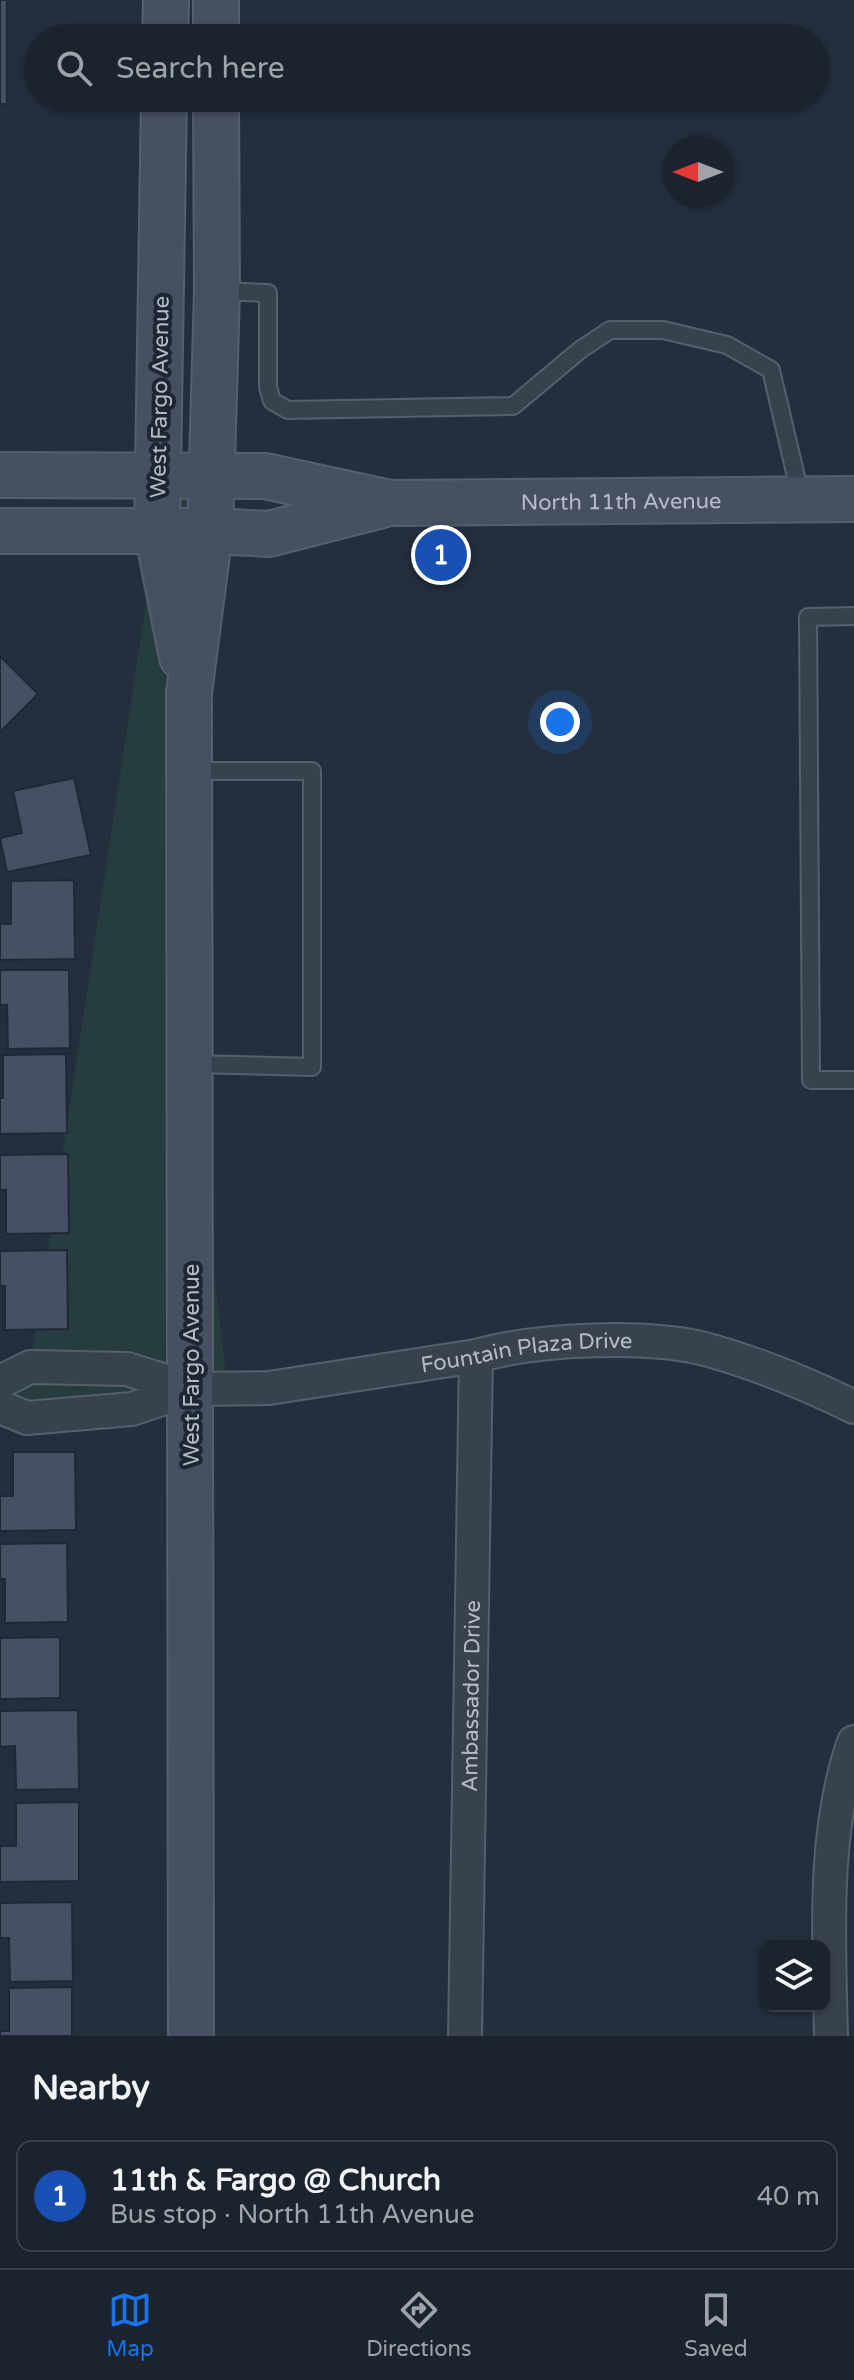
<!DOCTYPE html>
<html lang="en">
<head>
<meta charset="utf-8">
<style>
  body { margin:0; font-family:"Varela Round",sans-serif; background:#282f3a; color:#f1f3f6 }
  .controls { position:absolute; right:24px; bottom:24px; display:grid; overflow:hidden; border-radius:16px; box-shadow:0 2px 6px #0004 }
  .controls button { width:72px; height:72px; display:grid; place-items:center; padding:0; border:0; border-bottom:2px solid #39404a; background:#1b232e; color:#f1f3f6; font:40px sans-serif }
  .compass { position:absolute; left:662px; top:136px; width:72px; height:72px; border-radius:50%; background:#1b232e; box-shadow:0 2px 6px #0004; rotate:270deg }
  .you { position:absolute; left:560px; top:722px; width:28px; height:28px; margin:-20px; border:6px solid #fff; border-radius:50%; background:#1a73e8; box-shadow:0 0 0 12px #1a73e833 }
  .badge { display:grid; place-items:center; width:52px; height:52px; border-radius:50%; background:#1a73e8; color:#fff; font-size:26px; font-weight:700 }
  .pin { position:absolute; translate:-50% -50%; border:4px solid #fff; box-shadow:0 2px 8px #0006 }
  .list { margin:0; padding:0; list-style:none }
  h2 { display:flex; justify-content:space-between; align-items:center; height:104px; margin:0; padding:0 32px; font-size:34px }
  h2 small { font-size:26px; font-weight:400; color:#a0a4aa }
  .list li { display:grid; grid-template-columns:52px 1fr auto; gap:24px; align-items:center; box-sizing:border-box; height:112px; margin:0 16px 16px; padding:0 16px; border:2px solid #39404a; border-radius:16px }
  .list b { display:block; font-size:30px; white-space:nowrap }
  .list p { margin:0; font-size:26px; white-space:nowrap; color:#a0a4aa }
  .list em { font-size:26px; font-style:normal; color:#a0a4aa }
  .icon { flex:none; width:44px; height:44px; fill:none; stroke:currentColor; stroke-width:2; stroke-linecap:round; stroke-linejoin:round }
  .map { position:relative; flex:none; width:854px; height:2036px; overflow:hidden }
  .search { position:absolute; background:#1b232e; box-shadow:0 2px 6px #0004; left:24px; right:24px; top:24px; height:88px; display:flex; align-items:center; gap:20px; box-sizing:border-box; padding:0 28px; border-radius:44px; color:#a0a4aa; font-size:30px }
  .sheet { height:232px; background:#1b232e }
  nav { display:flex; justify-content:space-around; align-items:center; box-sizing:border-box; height:112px; border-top:2px solid #39404a; background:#1b232e; font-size:22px; color:#a0a4aa }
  nav a { display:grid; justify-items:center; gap:4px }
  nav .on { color:#1a73e8 }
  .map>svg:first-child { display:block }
</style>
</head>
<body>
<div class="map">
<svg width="854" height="2036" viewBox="0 0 854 2036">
  <rect width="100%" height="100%" fill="#242f3e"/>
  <path fill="#263c3f" d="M158 476 213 478 201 1167 228 1389 269 1388 235 1405 27 1418 0 1382 30 1367 157 531Z"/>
  <path fill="#455162" stroke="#1f2835" stroke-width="2" d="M0 0H7V104H0Z
    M0 656 38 694 0 732Z
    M74 778 91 855 7 872 0 838 22 833 13 791Z
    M74 880 75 959 0 960V924H11V881Z
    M0 970H69L70 1048 8 1049 7 1005H0Z
    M66 1054 67 1133 0 1134V1098H3V1055Z
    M68 1154 69 1233 6 1234V1190H0V1155Z
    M67 1250 68 1329 5 1330V1286H0V1251Z
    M13 1452H75L76 1530 0 1531V1496H13Z
    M67 1543 68 1622 5 1623V1579H0V1544Z
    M60 1637V1698L0 1699V1638Z
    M78 1710 79 1789 16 1790 15 1746 0 1747V1711Z
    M79 1802V1881L0 1882V1846H16V1803Z
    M72 1902 73 1981 10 1982 9 1938H0V1903Z
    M72 1987V2036H0V2031H9V1988Z"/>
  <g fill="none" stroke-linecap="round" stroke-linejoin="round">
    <g stroke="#565f6c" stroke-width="20">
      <path id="service" d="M219 291 268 293V387L272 401 288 410 513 406 580 350 610 330H663L727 345 771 370 801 498
        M854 616 808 617 811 1080H854
        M191 771H312V1067L192 1064"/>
    </g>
    <g stroke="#565f6c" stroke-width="36">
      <g id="minor">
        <path id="s1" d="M0 1382 30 1367 127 1369 191 1389 269 1388 476 1356C537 1339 650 1333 712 1351 761 1365 809 1385 854 1407"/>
        <path d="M0 1407 27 1418 132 1409 191 1389"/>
        <path id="s2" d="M465 2036 476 1356"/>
        <path d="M831 2036C829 1942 822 1831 854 1742"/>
      </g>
    </g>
    <g stroke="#565f6c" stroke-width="48">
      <g id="secondary">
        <path d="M216 0V38"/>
        <path d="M165 38 166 0"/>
        <path d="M164 98 157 531 182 657"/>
        <path id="s3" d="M0 475 265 476 390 503 854 499"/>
        <path d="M0 531H210L269 534 382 505"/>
        <path d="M191 2036 189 693 210 531 217 291 216 98"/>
      </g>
    </g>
    <use href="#service" stroke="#38414e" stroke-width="16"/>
    <use href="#minor" stroke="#38414e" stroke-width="32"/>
    <use href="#secondary" stroke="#465061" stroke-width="44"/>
  </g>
  <g text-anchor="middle" stroke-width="8" stroke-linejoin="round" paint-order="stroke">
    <g font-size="22" fill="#b4bcc9" stroke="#1d2633">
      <text transform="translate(159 397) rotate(-89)" y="8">West Fargo Avenue</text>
      <text dy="8" stroke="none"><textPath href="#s3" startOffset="624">North 11th Avenue</textPath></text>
      <text dy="8" stroke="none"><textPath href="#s1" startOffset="536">Fountain Plaza Drive</textPath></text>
      <text transform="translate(191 1365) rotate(-90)" y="8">West Fargo Avenue</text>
      <text dy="8" stroke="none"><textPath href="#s2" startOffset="340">Ambassador Drive</textPath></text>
    </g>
  </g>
</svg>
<div class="controls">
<button><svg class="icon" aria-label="layers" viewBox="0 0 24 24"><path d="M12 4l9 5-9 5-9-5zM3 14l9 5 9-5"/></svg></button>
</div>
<svg class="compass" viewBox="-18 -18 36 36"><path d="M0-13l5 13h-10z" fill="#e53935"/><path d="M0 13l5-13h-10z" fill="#a0a4aa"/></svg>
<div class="you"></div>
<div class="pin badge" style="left:441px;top:555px;background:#1a4fb4">1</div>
<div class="search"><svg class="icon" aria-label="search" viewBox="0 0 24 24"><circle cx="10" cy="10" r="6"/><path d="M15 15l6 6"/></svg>Search here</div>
</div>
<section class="sheet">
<h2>Nearby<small></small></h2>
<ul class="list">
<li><span class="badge" style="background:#1a4fb4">1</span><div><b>11th &amp; Fargo @ Church</b><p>Bus stop · North 11th Avenue</p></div><em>40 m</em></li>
</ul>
</section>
<nav>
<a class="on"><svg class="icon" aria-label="map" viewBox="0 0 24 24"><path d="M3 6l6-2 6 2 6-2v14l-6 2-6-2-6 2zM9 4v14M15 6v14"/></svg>Map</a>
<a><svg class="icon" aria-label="directions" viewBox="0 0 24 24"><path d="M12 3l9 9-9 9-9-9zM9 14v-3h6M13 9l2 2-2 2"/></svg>Directions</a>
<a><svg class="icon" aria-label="saved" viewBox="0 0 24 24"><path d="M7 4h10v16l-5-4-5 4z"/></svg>Saved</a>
</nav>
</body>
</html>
